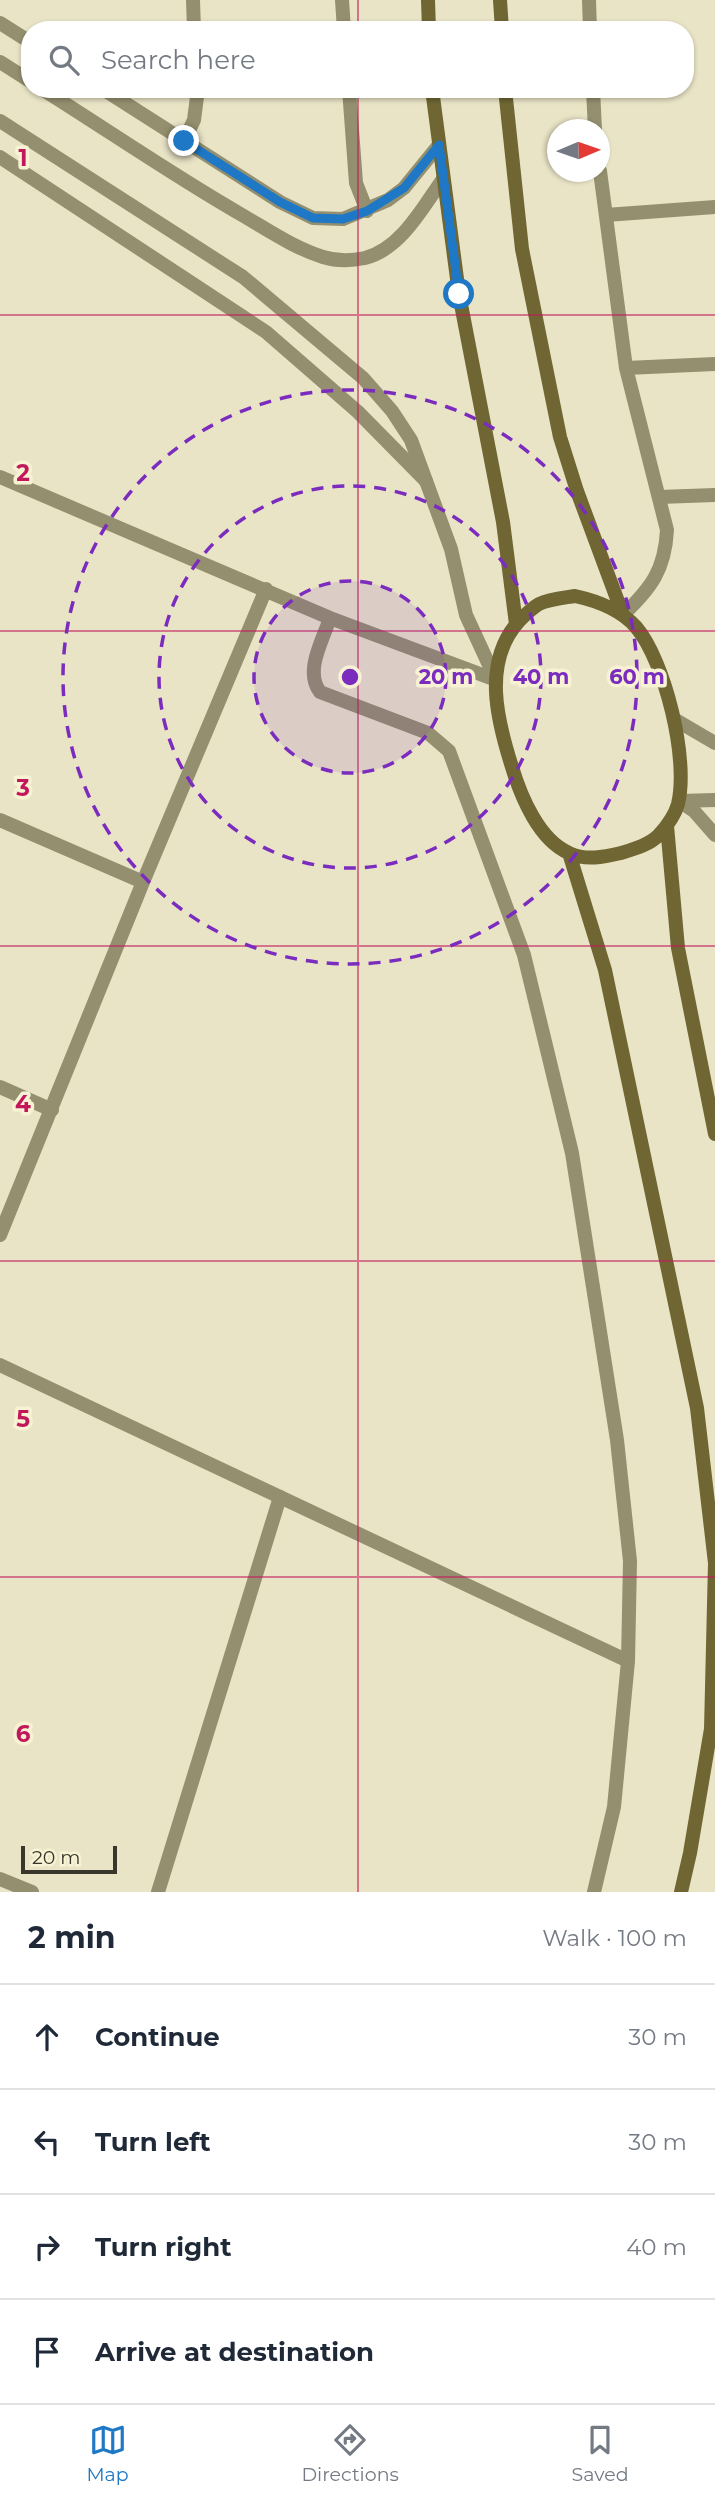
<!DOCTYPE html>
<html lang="en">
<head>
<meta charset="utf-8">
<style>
  body { margin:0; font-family:Montserrat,sans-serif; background:#f2f2f3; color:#1f2937 }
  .compass { position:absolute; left:547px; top:119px; width:63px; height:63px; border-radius:50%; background:#fff; box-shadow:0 2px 5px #0004; rotate:88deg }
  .scale { position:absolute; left:21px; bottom:18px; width:96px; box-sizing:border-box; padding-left:7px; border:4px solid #39372b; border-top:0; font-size:19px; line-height:24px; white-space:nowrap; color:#39372b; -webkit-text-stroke:5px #f6f2d3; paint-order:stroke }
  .stop { position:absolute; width:21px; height:21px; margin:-16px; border:5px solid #1e78c5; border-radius:50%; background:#fff }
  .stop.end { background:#1e78c5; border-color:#fff; box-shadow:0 2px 7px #0008 }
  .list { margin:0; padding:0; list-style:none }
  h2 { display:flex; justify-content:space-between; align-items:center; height:91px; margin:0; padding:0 28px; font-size:30px }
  h2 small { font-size:23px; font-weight:400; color:#747a83 }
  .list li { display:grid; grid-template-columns:46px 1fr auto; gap:21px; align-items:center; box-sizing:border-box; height:105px; padding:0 28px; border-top:2px solid #e0e1e3 }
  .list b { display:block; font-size:26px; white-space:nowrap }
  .list em { font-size:23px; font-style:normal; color:#747a83 }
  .icon { flex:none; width:38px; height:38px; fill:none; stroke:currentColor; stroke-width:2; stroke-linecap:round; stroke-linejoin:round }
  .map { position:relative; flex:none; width:715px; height:1892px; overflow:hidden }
  .search { position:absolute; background:#fff; box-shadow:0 2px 5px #0004; left:21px; right:21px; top:21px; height:77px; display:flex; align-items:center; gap:18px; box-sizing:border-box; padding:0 24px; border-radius:28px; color:#747a83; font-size:26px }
  .sheet { height:511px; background:#fff }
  nav { display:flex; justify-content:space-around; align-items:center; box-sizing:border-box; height:98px; border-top:2px solid #e0e1e3; background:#fff; font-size:19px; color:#747a83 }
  nav a { display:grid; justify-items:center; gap:4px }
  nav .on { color:#1e78c5 }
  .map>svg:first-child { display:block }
</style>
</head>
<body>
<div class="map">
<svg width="715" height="1892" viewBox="0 0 715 1892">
  <rect width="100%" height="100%" fill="#e9e4c6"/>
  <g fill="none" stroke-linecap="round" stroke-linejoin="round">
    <path stroke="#948f6e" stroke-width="14" d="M158 1892 280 1497"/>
    <path stroke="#948f6e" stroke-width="14" d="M193 0 194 30
      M342 0 344 30
      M589 0 590 30
      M0 23 30 42
      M103 89 280 202 313 218 343 219 388 200 404 188 439 145
      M349 89 356 183 367 211
      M593 89 595 130
      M184 141 194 120 198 89
      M0 157 266 332 358 412 426 481
      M600 171 626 368 667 530C665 570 651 588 623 615
      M606 215 715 207
      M626 368 715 364
      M0 477 330 618 496 680
      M659 497 715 495
      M330 618C323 640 304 671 320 692L428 733 449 751 524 955 572 1153 617 1440 630 1561 628 1661 614 1807 594 1892
      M674 719 715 743
      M679 801 694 811 715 835
      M679 801 715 800
      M0 820 143 882
      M0 1087 52 1110
      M0 1235 143 882 266 589
      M0 1365 628 1661
      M0 1879 32 1892"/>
    <path stroke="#948f6e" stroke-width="14" d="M0 62 30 81
      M42 89C109 131 174 176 242 215 268 230 294 248 323 257 336 261 351 261 365 258 401 249 423 207 443 179
      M0 121 243 277 363 378 392 411 411 440 451 549 466 615 496 680"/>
    <path stroke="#6f6633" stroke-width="14" d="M428 0 429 30
      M500 0 502 30
      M432 89 459 294 503 522 516 624
      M505 89 522 249 560 437 577 491 623 615
      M575 596C598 601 620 609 636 627 665 661 689 759 678 804 675 815 667 826 659 835 649 845 634 849 621 853 604 857 586 861 569 853 539 840 521 797 512 767 497 720 482 662 519 621 525 615 532 608 539 604 550 599 563 598 575 596Z
      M667 826 678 948 715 1134
      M569 853 605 970 697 1408 715 1563 711 1729 690 1853 681 1892"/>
  </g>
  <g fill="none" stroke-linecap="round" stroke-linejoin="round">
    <path stroke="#1e78c5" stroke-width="9" d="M184 141 280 202 313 218 343 219 367 211 404 188 439 145 459 294"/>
  </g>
  <path fill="none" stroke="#c2185b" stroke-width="2" stroke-opacity="0.55" d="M358 0V30M358 89V1892M0 315H715M0 631H715M0 946H715M0 1261H715M0 1577H715"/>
  <circle cx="350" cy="677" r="96" fill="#7b2cbf" fill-opacity=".12"/>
  <g fill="none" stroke="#7b2cbf" stroke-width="3.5" stroke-dasharray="12 9">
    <circle cx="350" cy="677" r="96"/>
    <circle cx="350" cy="677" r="191"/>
    <circle cx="350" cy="677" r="287"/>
  </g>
  <g font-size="23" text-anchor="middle" font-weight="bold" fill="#c2185b" stroke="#f6f2d3" stroke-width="7" stroke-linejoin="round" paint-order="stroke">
    <text x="23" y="166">1</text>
    <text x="23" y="481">2</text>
    <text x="23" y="796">3</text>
    <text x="23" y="1112">4</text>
    <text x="23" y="1427">5</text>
    <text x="23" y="1742">6</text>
  </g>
  <circle cx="350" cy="677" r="10" fill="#7b2cbf" stroke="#f6f2d3" stroke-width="3.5"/>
  <g font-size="21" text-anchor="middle" font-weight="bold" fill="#7b2cbf" stroke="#f6f2d3" stroke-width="7" stroke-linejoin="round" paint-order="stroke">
    <text x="446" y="684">20 m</text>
    <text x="541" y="684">40 m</text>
    <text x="637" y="684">60 m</text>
  </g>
</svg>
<svg class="compass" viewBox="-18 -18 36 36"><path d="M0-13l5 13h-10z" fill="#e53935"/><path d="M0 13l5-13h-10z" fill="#747a83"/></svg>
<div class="scale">20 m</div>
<div class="stop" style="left:459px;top:294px"></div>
<div class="stop end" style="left:184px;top:141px"></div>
<div class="search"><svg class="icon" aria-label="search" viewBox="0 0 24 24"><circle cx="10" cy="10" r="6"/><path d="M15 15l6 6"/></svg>Search here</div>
</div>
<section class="sheet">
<h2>2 min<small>Walk · 100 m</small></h2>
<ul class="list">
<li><svg class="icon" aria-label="ahead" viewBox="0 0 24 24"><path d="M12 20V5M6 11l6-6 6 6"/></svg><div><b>Continue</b></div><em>30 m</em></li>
<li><svg class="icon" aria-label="left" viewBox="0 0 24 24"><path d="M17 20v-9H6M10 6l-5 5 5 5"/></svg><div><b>Turn left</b></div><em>30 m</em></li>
<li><svg class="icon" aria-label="right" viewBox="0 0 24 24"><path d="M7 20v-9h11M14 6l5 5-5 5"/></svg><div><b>Turn right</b></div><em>40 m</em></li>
<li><svg class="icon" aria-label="arrive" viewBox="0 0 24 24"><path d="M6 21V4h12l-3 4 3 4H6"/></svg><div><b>Arrive at destination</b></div></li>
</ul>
</section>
<nav>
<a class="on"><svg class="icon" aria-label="map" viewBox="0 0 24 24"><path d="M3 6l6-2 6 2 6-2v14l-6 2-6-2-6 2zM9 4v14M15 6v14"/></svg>Map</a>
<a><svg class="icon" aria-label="directions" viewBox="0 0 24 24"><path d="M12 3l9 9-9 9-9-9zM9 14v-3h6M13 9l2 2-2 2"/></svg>Directions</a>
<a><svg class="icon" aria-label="saved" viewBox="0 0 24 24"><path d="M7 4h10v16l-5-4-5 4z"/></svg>Saved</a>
</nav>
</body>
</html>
